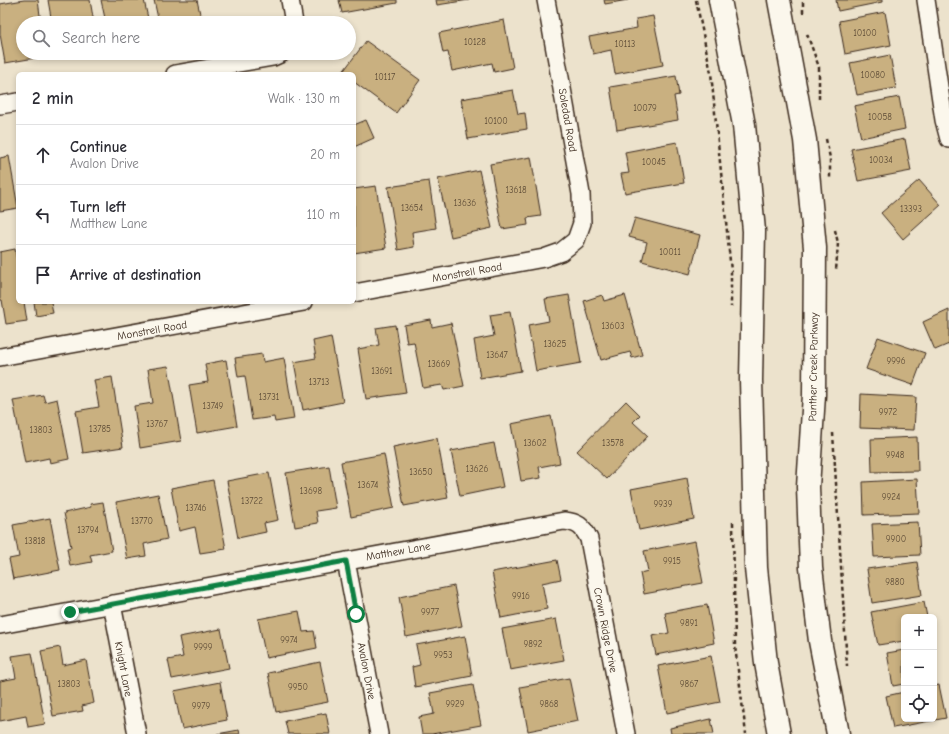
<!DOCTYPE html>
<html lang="en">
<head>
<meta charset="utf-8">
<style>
  body { margin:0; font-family:"Comic Neue",sans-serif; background:#f2f2f3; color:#2b2b33 }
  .controls { position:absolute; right:12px; bottom:12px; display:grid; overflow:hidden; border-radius:6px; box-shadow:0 2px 6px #0003 }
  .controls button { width:36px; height:36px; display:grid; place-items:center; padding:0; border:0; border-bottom:1px solid #e1e1e2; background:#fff; color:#2b2b33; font:20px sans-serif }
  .stop { position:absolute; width:12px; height:12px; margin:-9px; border:3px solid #0b8043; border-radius:50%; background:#fff }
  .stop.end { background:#0b8043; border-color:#fff; box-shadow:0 1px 4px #0008 }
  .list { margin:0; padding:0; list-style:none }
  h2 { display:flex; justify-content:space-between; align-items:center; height:52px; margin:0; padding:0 16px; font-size:17px }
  h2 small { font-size:13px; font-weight:400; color:#7c7c81 }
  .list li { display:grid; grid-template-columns:26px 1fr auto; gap:12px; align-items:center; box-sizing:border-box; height:60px; padding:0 16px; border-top:1px solid #e1e1e2 }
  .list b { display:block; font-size:15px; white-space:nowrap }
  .list p { margin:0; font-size:13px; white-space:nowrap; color:#7c7c81 }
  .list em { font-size:13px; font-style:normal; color:#7c7c81 }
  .icon { flex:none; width:22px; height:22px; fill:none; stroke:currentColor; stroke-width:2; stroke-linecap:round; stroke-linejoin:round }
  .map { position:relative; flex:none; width:949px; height:734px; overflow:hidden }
  .search { position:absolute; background:#fff; box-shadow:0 2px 6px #0003; left:16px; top:16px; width:340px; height:44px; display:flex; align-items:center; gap:10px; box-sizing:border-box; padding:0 14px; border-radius:22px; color:#7c7c81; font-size:15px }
  .panel { position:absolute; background:#fff; box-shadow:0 2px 6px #0003; left:16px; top:72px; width:340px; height:232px; border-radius:6px }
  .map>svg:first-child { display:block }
</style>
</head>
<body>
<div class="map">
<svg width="949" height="734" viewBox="0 0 949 734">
  <rect width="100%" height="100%" fill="#ece2cc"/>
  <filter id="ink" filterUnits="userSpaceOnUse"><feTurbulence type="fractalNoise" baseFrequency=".025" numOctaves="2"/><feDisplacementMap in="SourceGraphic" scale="8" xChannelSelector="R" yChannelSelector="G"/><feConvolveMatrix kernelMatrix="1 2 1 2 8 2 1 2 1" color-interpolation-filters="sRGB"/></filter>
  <g filter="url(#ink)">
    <path fill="#c9b080" stroke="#3b2a1e" d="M24 0H38L41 23H23V53H46L47 56 5 63 0 34V4Z
      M48 0H90L94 23H52Z
      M101 0H144L149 23H106Z
      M154 0H197L202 23H159Z
      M339 0H397V3L342 13Z
      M436 0H469L437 5Z
      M604 0H628L605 4Z
      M836 0H882V2L838 11Z
      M885 12 891 45 845 54 839 21Z
      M653 16 663 65 615 74 611 50 593 54 589 37 637 28 636 19Z
      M504 20 513 68 494 72 492 63 452 71 448 52 443 53 439 33Z
      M366 41 420 80 396 113 354 82V74L342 73Z
      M890 55 896 88 857 95 850 63Z
      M676 76 679 95 674 96 678 120 617 130 610 87Z
      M513 90 518 114 525 113 527 129 468 139 461 99Z
      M899 97 905 129 861 138 854 106Z
      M366 120 374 138 354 147V125Z
      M905 139 911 171 858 181 851 149Z
      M677 142 684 183 625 193 621 174 629 173 625 152Z
      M9 156 18 208 0 211V158Z
      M531 157 541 216 527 218 528 225 502 229 490 164Z
      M479 170 492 228 451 237 438 179Z
      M919 180 941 205 903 239 881 213Z
      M429 181 436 228 412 232 414 247 398 250 388 187Z
      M376 186 386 248 354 253V189Z
      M635 218 700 235 690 274 642 261 647 242 629 237Z
      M15 249 18 269V302H24L27 321 6 324 2 300H0V252Z
      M569 295 581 363 536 371 528 325 549 321 545 299Z
      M602 295 604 301 625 295 642 355 632 358 630 352 601 360 584 301Z
      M34 302H51L53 313 36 316Z
      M949 310V344L935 350 923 322Z
      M510 312 521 371 480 378 474 340 494 336 490 315Z
      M431 320 432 327 451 323 464 386 444 390 442 385 423 388 414 342 407 343 404 325Z
      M395 325 406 393 366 399 358 349 379 345 376 328Z
      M331 337 343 402 303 410 294 362 316 358 313 341Z
      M878 337 925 353 913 385 866 369Z
      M262 354 263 362 284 358 294 419 275 422 274 417 252 420 245 376 238 377 235 358Z
      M226 360 237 426 197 433 189 385 208 382 205 364Z
      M168 366 181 441 140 448 134 406 153 403 148 369Z
      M112 377 123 447 83 453 76 411 99 407 94 380Z
      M861 394 916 397 914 430 860 428Z
      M43 395 45 402 57 399 69 459 50 463 49 458 25 463 13 400Z
      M626 401 640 415 633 422 648 436 607 479 577 451Z
      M551 416 560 463 539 467 541 478 521 481 511 424Z
      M917 437 918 471 872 472 871 439Z
      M437 438 448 498 404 506 393 447Z
      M494 443 503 487 460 496 451 451Z
      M384 454 394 508 351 517 341 462Z
      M329 466 336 508 316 511 318 523 295 527 286 473Z
      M269 473 278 520 264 523 266 532 238 538 227 481Z
      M687 478 694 519 639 530 631 489Z
      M917 479 919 513 864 515 863 482Z
      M213 480 226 549 200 553 195 527 179 531 171 488Z
      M158 494 167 539 144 544 146 556 127 559 116 502Z
      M103 502 112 551 90 555 92 562 70 566 67 548 71 547 64 513 91 507 90 504Z
      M50 518 60 570 13 579 9 559 19 557 13 525Z
      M918 522 920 555 874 557 872 524Z
      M695 541 703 583 644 594 640 573 648 571 644 551Z
      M557 560 561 579 542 583 547 609 501 618 492 572Z
      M917 562 922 595 872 603 867 569Z
      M454 586 462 626 406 637 399 597Z
      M924 602 927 617H904V641L878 645 871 612Z
      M707 605 714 643 656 655 652 636 669 633 665 613Z
      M299 611 303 632 314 631 317 648 266 658 258 619Z
      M556 619 564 660 510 670 502 629Z
      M221 629 229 668 172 679 168 660 183 657 179 637Z
      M465 636 472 676 415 687 412 667 420 665 416 645Z
      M60 647 63 665 86 660 94 703 82 706 83 711 53 716 41 651Z
      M904 650V684L893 686 887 653Z
      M32 653 45 724 28 727 26 716 0 721V681L16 678 12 656Z
      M711 656 720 702 667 713 658 666Z
      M320 662 328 702 276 712 268 673Z
      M569 678 578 721 528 731 520 687Z
      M220 682 227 720 182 729 174 691Z
      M473 685 481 725 432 734H422L419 717 434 714 430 693Z
      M939 685 946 718 893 728 886 696 904 692V719H934V686Z
      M326 713 330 734H288L285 721Z
      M711 719 714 734H671L670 728Z
      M239 730 240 734H217Z"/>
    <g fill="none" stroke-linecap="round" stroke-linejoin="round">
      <g stroke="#3b2a1e" stroke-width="20">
        <path id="street" d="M290 0 294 23
          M926 0 944 120 949 139
          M175 74 273 57 282 53
          M0 105 18 102
          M354 293 544 258 561 252 576 240 582 223 581 194 546 0
          M0 357 304 302
          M346 561 379 734
          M112 604 137 734
          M0 625 564 521C577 522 583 526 589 539L626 734"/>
      </g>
      <g stroke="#3b2a1e" stroke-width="25">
        <path id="secondary" d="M720 0 744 125 754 231 751 380 756 568 766 663 779 734
          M779 0 805 140 815 248 814 395 808 487 811 568 820 641 838 734"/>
      </g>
      <path stroke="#3b2a1e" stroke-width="2.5" stroke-dasharray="4 3" stroke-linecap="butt" d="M696 0 711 73 731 271V307
        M803 13V0
        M807 34 819 67V99
        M826 139 830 158V179
        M835 230 838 243 836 271
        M833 433 847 666
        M733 522 735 646 746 734"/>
      <use href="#street" stroke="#fbf7ec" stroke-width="17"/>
      <use href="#secondary" stroke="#fbf7ec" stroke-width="22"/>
    </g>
  </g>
  <g fill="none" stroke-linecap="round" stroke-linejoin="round" filter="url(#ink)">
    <path stroke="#0b8043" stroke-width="5" d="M70 612 346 561 356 614"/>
  </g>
  <g text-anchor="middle" stroke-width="3" stroke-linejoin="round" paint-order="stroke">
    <g font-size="9" fill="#5e4c36">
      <text x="865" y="36">10100</text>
      <text x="475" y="45">10128</text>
      <text x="625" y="47">10113</text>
      <text x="873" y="78">10080</text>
      <text x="385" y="80">10117</text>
      <text x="645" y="111">10079</text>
      <text x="880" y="120">10058</text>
      <text x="496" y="124">10100</text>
      <text x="881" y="163">10034</text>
      <text x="654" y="165">10045</text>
      <text x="516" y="193">13618</text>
      <text x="465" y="206">13636</text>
      <text x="412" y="211">13654</text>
      <text x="911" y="212">13393</text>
      <text x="670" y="255">10011</text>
      <text x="613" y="329">13603</text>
      <text x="555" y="347">13625</text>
      <text x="497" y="358">13647</text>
      <text x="896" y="364">9996</text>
      <text x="439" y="367">13669</text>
      <text x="382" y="374">13691</text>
      <text x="319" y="385">13713</text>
      <text x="269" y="400">13731</text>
      <text x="213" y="409">13749</text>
      <text x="888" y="415">9972</text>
      <text x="157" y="427">13767</text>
      <text x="100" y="432">13785</text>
      <text x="41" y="433">13803</text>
      <text x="535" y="446">13602</text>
      <text x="613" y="446">13578</text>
      <text x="895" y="458">9948</text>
      <text x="477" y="472">13626</text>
      <text x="421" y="475">13650</text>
      <text x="368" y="488">13674</text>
      <text x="311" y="494">13698</text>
      <text x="891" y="500">9924</text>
      <text x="252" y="504">13722</text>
      <text x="663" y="507">9939</text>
      <text x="196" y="511">13746</text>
      <text x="142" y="524">13770</text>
      <text x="88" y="533">13794</text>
      <text x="896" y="542">9900</text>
      <text x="35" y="544">13818</text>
      <text x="672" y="564">9915</text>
      <text x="895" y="585">9880</text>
      <text x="521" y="599">9916</text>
      <text x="430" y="615">9977</text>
      <text x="689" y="626">9891</text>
      <text x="289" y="643">9974</text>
      <text x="533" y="647">9892</text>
      <text x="203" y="650">9999</text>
      <text x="443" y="658">9953</text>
      <text x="69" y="687">13803</text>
      <text x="689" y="687">9867</text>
      <text x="298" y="690">9950</text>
      <text x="455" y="707">9929</text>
      <text x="549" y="707">9868</text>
      <text x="201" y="709">9979</text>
    </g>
    <g font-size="11" fill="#3b2a1e" stroke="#fbf7ec">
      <text transform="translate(568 120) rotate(80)" y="4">Soledad Road</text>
      <text transform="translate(467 272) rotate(-10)" y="4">Monstrell Road</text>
      <text transform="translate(152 330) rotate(-10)" y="4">Monstrell Road</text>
      <text transform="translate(813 367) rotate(-89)" y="4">Panther Creek Parkway</text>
      <text transform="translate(398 551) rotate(-10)" y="4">Matthew Lane</text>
      <text transform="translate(606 630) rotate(79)" y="4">Crown Ridge Drive</text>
      <text transform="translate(124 669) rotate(79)" y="4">Knight Lane</text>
      <text transform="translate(367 671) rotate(79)" y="4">Avalon Drive</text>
    </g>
  </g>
</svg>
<div class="controls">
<button>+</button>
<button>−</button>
<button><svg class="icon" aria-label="locate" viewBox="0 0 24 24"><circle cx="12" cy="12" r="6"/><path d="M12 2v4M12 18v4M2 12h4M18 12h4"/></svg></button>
</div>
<div class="stop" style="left:356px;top:614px"></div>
<div class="stop end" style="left:70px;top:612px"></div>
<div class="search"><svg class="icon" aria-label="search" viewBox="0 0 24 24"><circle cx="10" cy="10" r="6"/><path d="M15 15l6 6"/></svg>Search here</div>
<section class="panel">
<h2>2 min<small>Walk · 130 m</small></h2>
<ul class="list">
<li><svg class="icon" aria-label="ahead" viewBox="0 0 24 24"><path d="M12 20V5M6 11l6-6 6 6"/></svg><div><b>Continue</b><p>Avalon Drive</p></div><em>20 m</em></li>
<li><svg class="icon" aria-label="left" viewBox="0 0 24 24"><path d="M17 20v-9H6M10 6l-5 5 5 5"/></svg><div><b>Turn left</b><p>Matthew Lane</p></div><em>110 m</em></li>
<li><svg class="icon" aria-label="arrive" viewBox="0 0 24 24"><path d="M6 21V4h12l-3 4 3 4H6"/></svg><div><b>Arrive at destination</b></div></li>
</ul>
</section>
</div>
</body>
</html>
